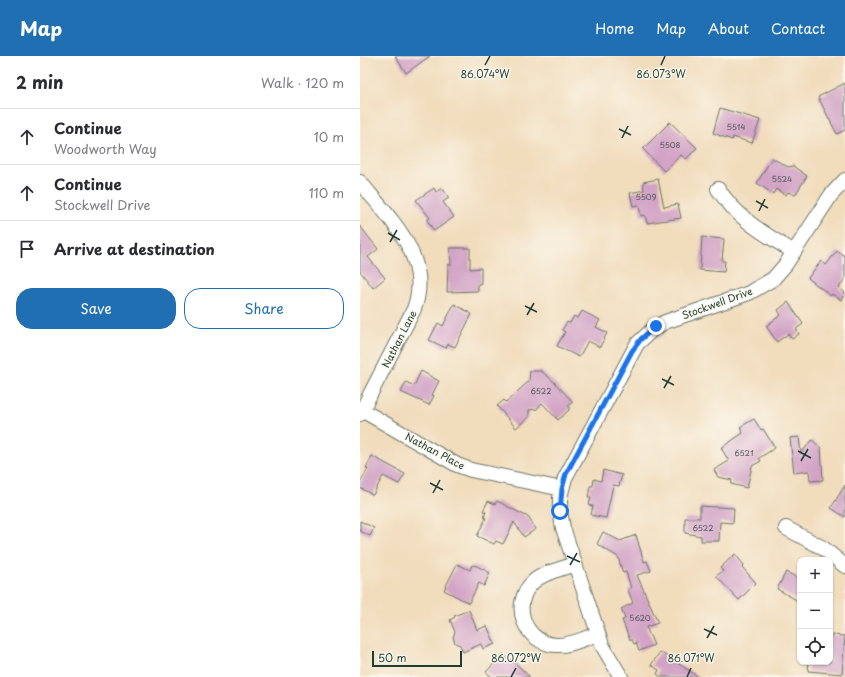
<!DOCTYPE html>
<html lang="en">
<head>
<meta charset="utf-8">
<style>
  body { margin:0; font-family:"Playpen Sans",sans-serif; background:#f7f7f7; color:#2b2b33 }
  .controls { position:absolute; right:12px; bottom:12px; display:grid; overflow:hidden; border-radius:8px; box-shadow:0 1px 3px #0004 }
  .controls button { width:36px; height:36px; display:grid; place-items:center; padding:0; border:0; border-bottom:1px solid #e1e1e2; background:#fff; color:#2b2b33; font:20px sans-serif }
  .scale { position:absolute; left:12px; bottom:10px; width:90px; box-sizing:border-box; padding-left:4px; border:2px solid #1f3d34; border-top:0; font-size:11px; line-height:14px; white-space:nowrap; color:#1f3d34; -webkit-text-stroke:3px #fbf7ec; paint-order:stroke }
  .stop { position:absolute; width:12px; height:12px; margin:-9px; border:3px solid #1a73e8; border-radius:50%; background:#fff }
  .stop.end { background:#1a73e8; border-color:#fff; box-shadow:0 1px 4px #0008 }
  .list { margin:0; padding:0; list-style:none }
  h2 { display:flex; justify-content:space-between; align-items:center; height:52px; margin:0; padding:0 16px; font-size:17px }
  h2 small { font-size:13px; font-weight:400; color:#7c7c81 }
  .list li { display:grid; grid-template-columns:26px 1fr auto; gap:12px; align-items:center; box-sizing:border-box; height:56px; padding:0 16px; border-top:1px solid #e1e1e2 }
  .list b { display:block; font-size:15px; white-space:nowrap }
  .list p { margin:0; font-size:13px; white-space:nowrap; color:#7c7c81 }
  .list em { font-size:13px; font-style:normal; color:#7c7c81 }
  .actions { display:flex; gap:8px; padding:12px 16px }
  .actions a { flex:1; padding:9px 0; border:1px solid #1f6fb2; border-radius:16px; text-align:center; font-size:14px; color:#1f6fb2 }
  .actions .main { background:#1f6fb2; color:#fff }
  .icon { flex:none; width:22px; height:22px; fill:none; stroke:currentColor; stroke-width:2; stroke-linecap:round; stroke-linejoin:round }
  .map { position:relative; flex:none; width:485px; height:621px; overflow:hidden }
  header { display:flex; align-items:center; gap:24px; box-sizing:border-box; height:56px; padding:0 20px; background:#1f6fb2; color:#fff }
  header strong { font-size:19px }
  nav { display:flex; gap:22px; margin-inline-start:auto; font-size:14px }
  main { display:flex }
  aside { flex:1; background:#fff }
  .map>svg:first-child { display:block }
</style>
</head>
<body>
<header>
<strong>Map</strong>
<nav><a>Home</a><a>Map</a><a>About</a><a>Contact</a></nav>
</header>
<main>
<aside>
<h2>2 min<small>Walk · 120 m</small></h2>
<ul class="list">
<li><svg class="icon" aria-label="ahead" viewBox="0 0 24 24"><path d="M12 20V5M6 11l6-6 6 6"/></svg><div><b>Continue</b><p>Woodworth Way</p></div><em>10 m</em></li>
<li><svg class="icon" aria-label="ahead" viewBox="0 0 24 24"><path d="M12 20V5M6 11l6-6 6 6"/></svg><div><b>Continue</b><p>Stockwell Drive</p></div><em>110 m</em></li>
<li><svg class="icon" aria-label="arrive" viewBox="0 0 24 24"><path d="M6 21V4h12l-3 4 3 4H6"/></svg><div><b>Arrive at destination</b></div></li>
</ul>
<div class="actions"><a class="main">Save</a><a>Share</a></div>
</aside>
<div class="map">
<svg width="485" height="621" viewBox="0 0 485 621">
  <rect width="100%" height="100%" fill="#fbf7ec"/>
  <filter id="ink" filterUnits="userSpaceOnUse"><feTurbulence type="fractalNoise" baseFrequency=".025" numOctaves="2"/><feDisplacementMap in="SourceGraphic" scale="8" xChannelSelector="R" yChannelSelector="G"/><feConvolveMatrix kernelMatrix="1 2 1 2 8 2 1 2 1" color-interpolation-filters="sRGB"/></filter>
  <filter id="wash" filterUnits="userSpaceOnUse"><feTurbulence type="fractalNoise" baseFrequency=".012" numOctaves="4" result="noise"/><feDisplacementMap in="SourceGraphic" scale="16" xChannelSelector="R" yChannelSelector="G"/><feGaussianBlur stdDeviation="0.9" result="paint"/><feColorMatrix in="noise" values="0 0 0 0 0 0 0 0 0 0 0 0 0 0 0 0 0 1.4 0 .05"/><feComposite in="paint" operator="in"/></filter>
  <g filter="url(#wash)">
    <rect width="100%" height="100%" fill="#f1dcbc"/>
    <g id="blocks">
      <path fill="#d2a3c6" d="M35 0H70L46 17Z
        M485 27V74L477 78 458 41Z
        M360 52 400 64 392 87 373 81 372 84 353 77Z
        M310 66 337 92 326 103 321 99 304 115 283 93Z
        M412 102 428 111 433 110 447 120 435 139 428 136 426 139 416 133 413 138 397 127Z
        M298 123 304 151 318 148 321 162 287 167 285 159 281 160 279 149 273 150 270 137 284 134 283 126Z
        M74 132 76 136 82 132 89 142 83 146 94 161 74 175 67 164 70 162 56 144Z
        M0 170 18 193 8 201 25 222 13 232 0 215Z
        M342 181 364 183 362 205H365L364 216 340 214Z
        M90 192H110V213L121 212V228H118V235L87 236 88 209H91Z
        M477 195 485 200V222L479 232 485 237 481 244 472 238 471 240 448 222 461 205 466 209Z
        M428 246 443 268 436 273 439 278 432 283 428 278 417 286 406 270 421 259 418 254Z
        M94 248 112 258 95 291 88 288 86 292 69 284 78 267 83 270Z
        M222 255 240 264 236 271 247 277 240 291 228 285 219 301 197 290 205 276 202 274 207 266 210 267 214 260 218 262Z
        M61 315 79 325 72 339 74 340 69 349 41 336 46 326 54 330Z
        M170 315H181L191 323 213 346 209 349V354L198 364 182 347 177 353 169 354V361L156 372 137 350 144 344 146 346 169 325Z
        M394 363 401 374 403 373 415 392 399 402 401 405 392 410 387 432 371 428 372 424 358 421 354 414 369 405 361 392 383 377 380 371Z
        M439 381 441 397 452 384 461 392 463 424 450 425 449 415 434 417 430 382Z
        M12 400 45 418 39 428 23 420 13 439 0 432V427L8 413 6 412Z
        M243 414 262 419 259 430 253 429 246 462 231 459 233 450 229 449 231 441H228L230 430H233L234 423 241 425Z
        M485 429V461L471 452Z
        M128 445 135 448 137 445 168 461 176 473 164 481 154 466 143 488 136 485 134 488 117 480 126 462 124 461 126 456 123 455Z
        M340 450 374 452 373 467 360 466 359 485H341V480L325 477V462H340Z
        M0 465 14 472 10 480 0 475Z
        M243 476 260 485 276 479 284 506 287 505 291 515 277 519 298 567 286 571 294 589 279 595 276 587 274 588 272 584H270L262 564 265 563 261 553 273 547 268 534 271 532 266 516 263 517 261 511 258 501 237 488Z
        M375 498 384 509 382 511 396 527 379 544 356 520 363 515 360 512Z
        M97 508 110 514 112 509 117 510 130 517 124 530 119 527 109 547 84 534Z
        M426 516 440 523V546L417 533Z
        M109 554 117 574 127 570 135 588 123 593 121 588 103 596 100 589 95 587 93 581 95 576 90 564 95 561 94 560Z
        M470 579 485 580 482 618 448 615 449 606H470Z
        M300 596 339 621H301L297 618 299 614 291 609Z
        M143 598 150 605 151 603 170 621H132L126 616Z"/>
    </g>
  </g>
  <g filter="url(#ink)">
    <use href="#blocks" fill-opacity="0" stroke="#687564" stroke-width="1"/>
    <g fill="none" stroke-linecap="round" stroke-linejoin="round">
      <g stroke="#687564" stroke-width="16">
        <path id="street" d="M0 126C29 162 73 202 54 253L0 358
          M358 133C378 163 403 177 434 196
          M0 353 97 409 111 414 202 433
          M426 472 463 492 485 510
          M215 508C202 513 184 516 173 526 150 548 164 587 196 589 210 590 225 582 238 578
          M261 621 242 589 203 472 200 455V441L205 422 277 288 293 273 305 266 389 237 413 223 426 208 471 139 485 124"/>
      </g>
      <use href="#street" stroke="#fff" stroke-width="14"/>
    </g>
  </g>
  <g fill="none" stroke-linecap="round" stroke-linejoin="round" filter="url(#ink)">
    <path stroke="#1a73e8" stroke-width="5" d="M200 455 202 433 206 418 272 295 281 283 296 270"/>
  </g>
  <path fill="none" stroke="#1f3d34" stroke-width="1.5" d="M125 9 130 0M301 9 305 0M259 73 271 79M262 82 268 70M396 145 408 152M399 155 405 143M28 177 40 184M30 186 37 174M165 250 177 256M167 259 174 247M302 323 314 329M304 332 311 320M438 395 451 402M441 405 448 393M70 427 83 434M73 437 80 424M207 500 220 506M210 509 217 497M344 573 357 579M347 582 354 570M151 621 156 612M327 621 331 612"/>
  <g text-anchor="middle" stroke-width="3" stroke-linejoin="round" paint-order="stroke">
    <g font-size="8" fill="#4c5658">
      <text x="376" y="74">5514</text>
      <text x="310" y="92">5508</text>
      <text x="422" y="126">5524</text>
      <text x="286" y="144">5509</text>
      <text x="181" y="338">6522</text>
      <text x="384" y="400">6521</text>
      <text x="343" y="475">6522</text>
      <text x="280" y="565">5620</text>
    </g>
    <g font-size="10" fill="#1f3d34" stroke="#fbf7ec">
      <text transform="translate(357 247) rotate(-20)" y="4">Stockwell Drive</text>
      <text transform="translate(39 283) rotate(-63)" y="4">Nathan Lane</text>
      <text transform="translate(75 395) rotate(28)" y="4">Nathan Place</text>
    </g>
  </g>
  <g font-size="10" text-anchor="middle" fill="#1f3d34" stroke="#fbf7ec" stroke-width="3" stroke-linejoin="round" paint-order="stroke">
    <text x="125" y="22">86.074°W</text>
    <text x="301" y="22">86.073°W</text>
    <text x="156" y="606">86.072°W</text>
    <text x="331" y="606">86.071°W</text>
  </g>
</svg>
<div class="controls">
<button>+</button>
<button>−</button>
<button><svg class="icon" aria-label="locate" viewBox="0 0 24 24"><circle cx="12" cy="12" r="6"/><path d="M12 2v4M12 18v4M2 12h4M18 12h4"/></svg></button>
</div>
<div class="scale">50 m</div>
<div class="stop" style="left:200px;top:455px"></div>
<div class="stop end" style="left:296px;top:270px"></div>
</div>
</main>
</body>
</html>
